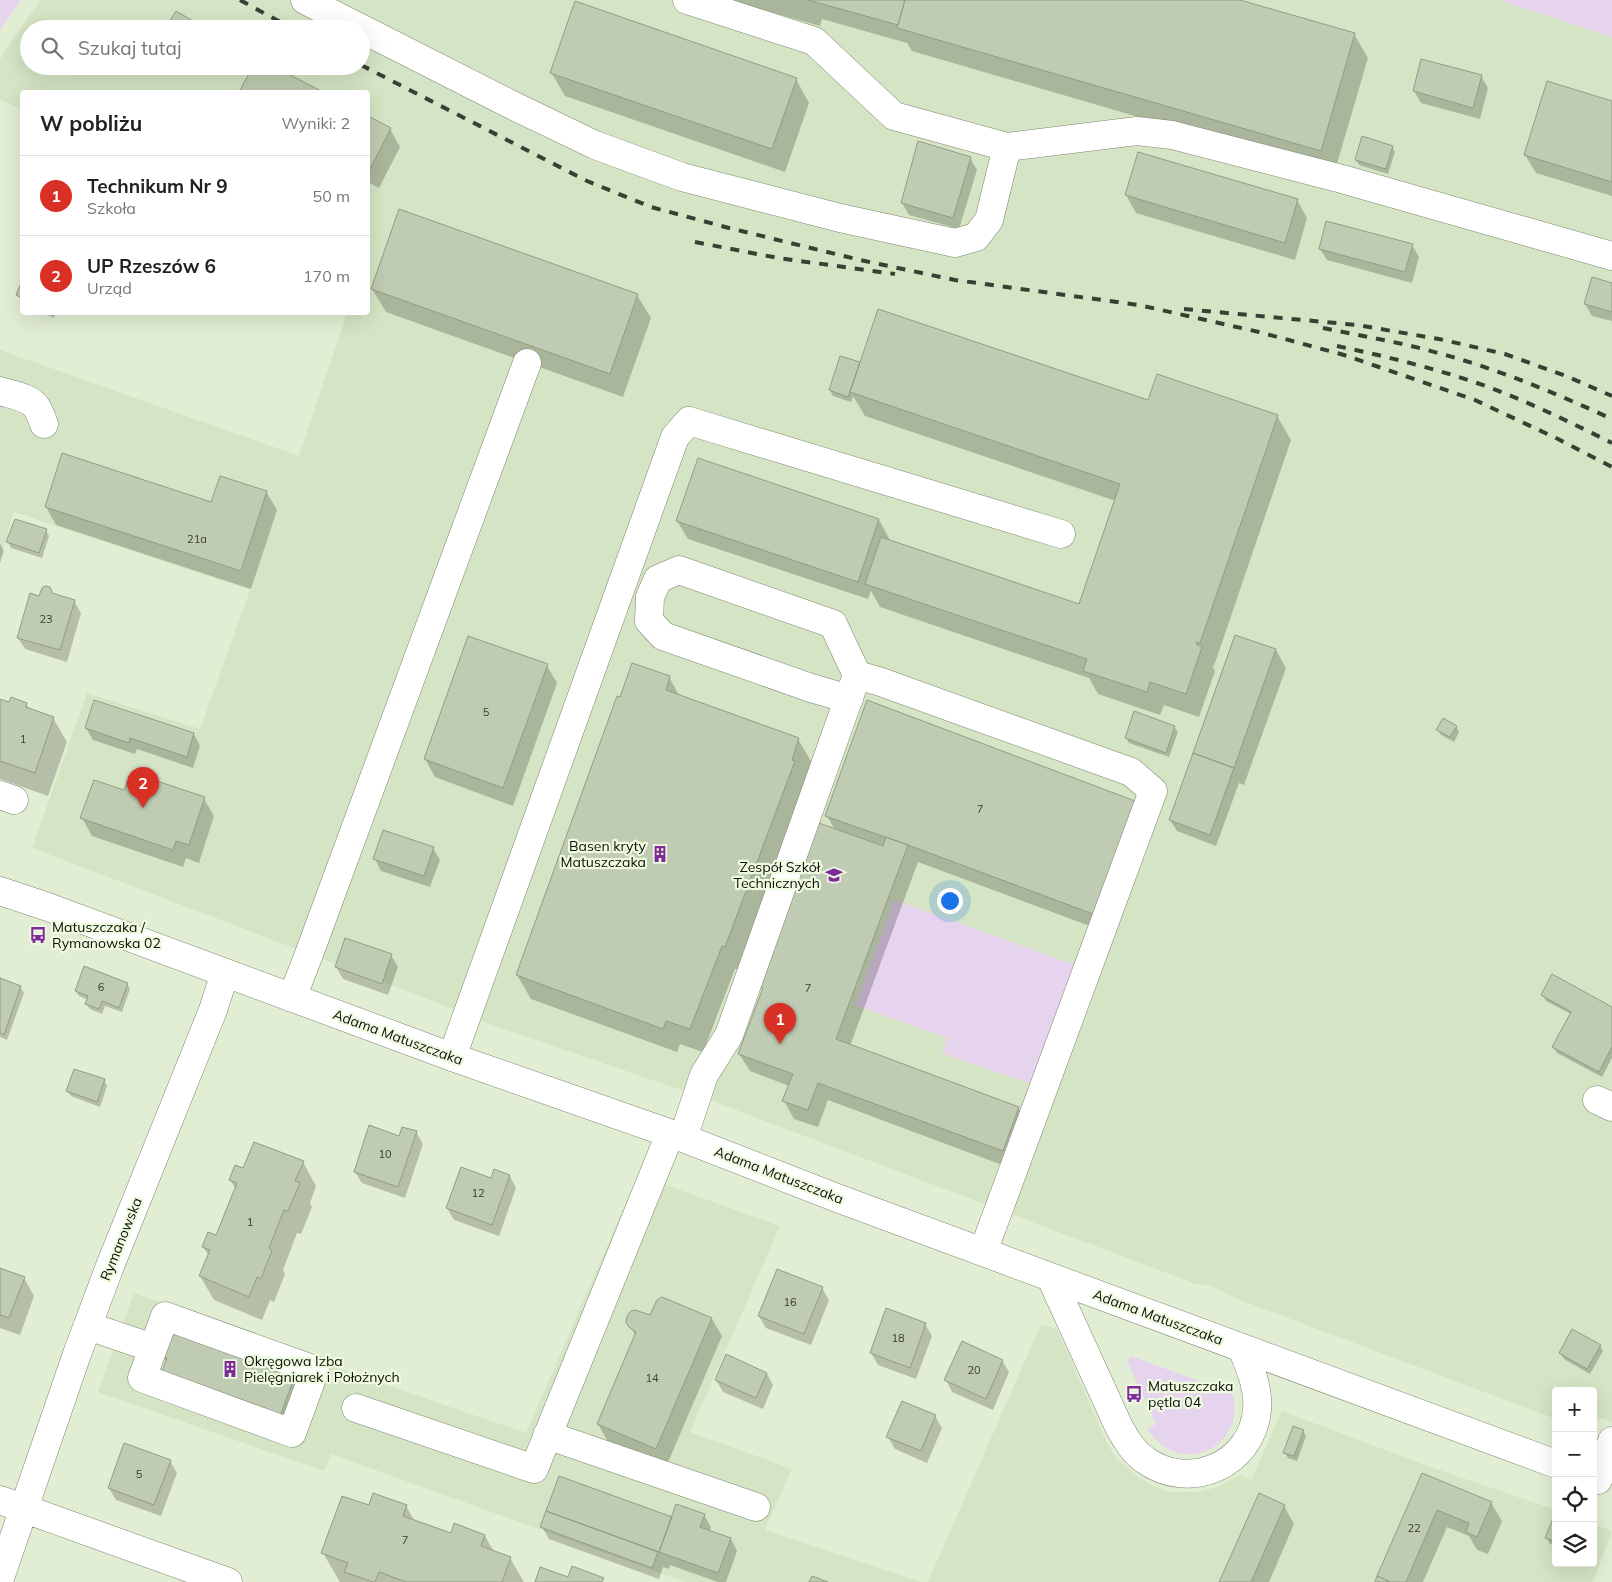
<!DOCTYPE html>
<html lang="pl">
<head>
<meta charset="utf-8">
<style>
  body { margin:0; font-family:Mulish,sans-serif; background:#f6f6f6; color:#222 }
  .controls { position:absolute; right:15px; bottom:15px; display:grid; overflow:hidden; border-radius:5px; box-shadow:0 5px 20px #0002 }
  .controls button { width:45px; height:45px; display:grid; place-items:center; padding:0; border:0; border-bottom:1px solid #e0e0e0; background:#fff; color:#222; font:25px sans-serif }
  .you { position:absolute; left:949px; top:900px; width:18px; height:18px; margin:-12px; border:4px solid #fff; border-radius:50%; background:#1a73e8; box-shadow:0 0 0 8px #1a73e833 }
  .badge { display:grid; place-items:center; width:32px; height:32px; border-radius:50%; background:#d93025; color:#fff; font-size:16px; font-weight:700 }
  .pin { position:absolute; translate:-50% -41px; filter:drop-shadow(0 1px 2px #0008) }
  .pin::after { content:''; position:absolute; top:26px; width:18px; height:15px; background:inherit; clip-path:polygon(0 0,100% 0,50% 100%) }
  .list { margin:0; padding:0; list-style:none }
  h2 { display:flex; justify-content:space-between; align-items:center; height:65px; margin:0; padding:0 20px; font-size:21px }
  h2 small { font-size:16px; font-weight:400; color:#767676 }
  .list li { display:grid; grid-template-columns:32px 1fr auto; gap:15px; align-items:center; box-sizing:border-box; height:80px; padding:0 20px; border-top:1px solid #e0e0e0 }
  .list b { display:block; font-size:19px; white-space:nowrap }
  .list p { margin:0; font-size:16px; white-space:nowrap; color:#767676 }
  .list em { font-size:16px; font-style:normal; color:#767676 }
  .icon { flex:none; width:28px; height:28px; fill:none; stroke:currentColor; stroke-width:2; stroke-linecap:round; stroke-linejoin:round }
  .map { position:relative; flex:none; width:1612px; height:1582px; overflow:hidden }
  .search { position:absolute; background:#fff; box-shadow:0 5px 20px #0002; left:20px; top:20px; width:350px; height:55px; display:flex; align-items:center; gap:12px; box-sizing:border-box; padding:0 18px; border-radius:28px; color:#767676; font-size:19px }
  .panel { position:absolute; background:#fff; box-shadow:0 5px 20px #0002; left:20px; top:90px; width:350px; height:225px; border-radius:5px }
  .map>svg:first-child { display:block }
</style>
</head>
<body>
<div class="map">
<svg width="1612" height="1582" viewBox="0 0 1612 1582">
  <rect width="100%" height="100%" fill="#e2eed4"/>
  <path fill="#d5e4c4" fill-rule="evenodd" d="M40 0H1500L1612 37V1422L1598 1417 1593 1426V1391H1556V1419L1232 1297 1219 1289 1207 1285 1196 1284 696 1095 483 1022 482 1020 32 848 87 693 200 729 250 590 14 512 0 558V350L299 456 347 313 368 312V92H22V110L0 99V59ZM29 29H361V66H29Z
    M638 1175 780 1226 690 1432 792 1469 765 1530 921 1582H685L331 1454 324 1471 98 1392 134 1293 360 1376 526 1433Z
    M1041 1324 1057 1329 1107 1443 1116 1458 1141 1479 1156 1487 1171 1492H1199L1217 1487 1240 1475 1251 1480 1282 1411 1425 1465 1556 1510V1563H1593V1524L1612 1531 1593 1582H928Z"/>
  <path fill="#e6d3ed" d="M1 0H21L0 30V1Z
    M1499 0H1612V37Z
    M894 900 1078 966 1035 1085 942 1053 947 1038 855 1005Z
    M1131 1356 1232 1393C1246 1438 1199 1470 1163 1446 1156 1441 1152 1435 1147 1429L1156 1424 1127 1361Z"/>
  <path fill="#0003" d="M729 0H1236L1354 34 1368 58 1334 174 912 51 907 43 822 19 820 26Z
    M1422 60 1481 76 1488 88 1480 119 1421 103 1414 91Z
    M175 66H189L186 72Z
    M255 66H270L320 92H241Z
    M551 72 796 79 809 103 785 172 565 96Z
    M1612 102V196L1536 173 1525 155Z
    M368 117 390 129 400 147 379 188 368 182Z
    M1392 147 1395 152 1388 174 1359 165 1356 160Z
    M970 158 977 170 959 229 909 215 902 203Z
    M1126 195 1297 200 1307 218 1295 260 1136 213Z
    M1412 245 1419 257 1412 283 1327 260 1320 249Z
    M22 283V303L18 295Z
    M1612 284V321L1592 316 1585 304Z
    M372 289 637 295 651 318 623 397 386 312Z
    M39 312H56L54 318Z
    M859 363 861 365 1277 416 1291 440 1214 666 1212 665 1215 671 1199 717 1164 705 1160 715 1098 694 1089 678 880 607 871 591 868 599 688 539 677 521 879 520 889 538 888 540 1080 606 1116 501 865 416 853 396 851 402 833 396 830 390Z
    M220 477 267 493 277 510 251 589 56 525 46 507 212 504Z
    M46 530 49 536 42 558 11 548 8 542Z
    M0 544 4 551 0 563Z
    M53 595 74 601 81 613 67 662 25 649 18 638 40 597Z
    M469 637 547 666 557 683 513 806 435 777 425 759Z
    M1236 637 1276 650 1286 668 1244 785 1239 783 1216 846 1177 831 1170 820Z
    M669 677 680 697 798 739 812 763 739 970 735 969 703 1052 680 1044 677 1052 531 999 517 975 621 698Z
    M0 700 10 703 26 704 30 710 53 718 67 742 48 796 0 779Z
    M1456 726 1459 732 1454 742 1441 735 1438 730Z
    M1174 727 1178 732 1169 757 1129 743 1126 738Z
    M86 728 194 734 200 746 193 768 137 749 135 754 93 740Z
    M140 785 204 799 214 816 199 863 186 858 183 867 92 836 82 818 125 792Z
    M1134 802 1103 931 918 862 850 1046 1018 1108 1029 1126 1013 1169 828 1100 818 1127 794 1119 784 1101 789 1086 750 1071 739 1054 763 990 761 987 835 830 827 816Z
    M433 848 440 860 430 887 381 871 375 859Z
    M391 955 398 967 388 995 343 979 336 967Z
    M0 980 20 987 24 993 7 1040 0 1037Z
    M127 984 130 989 122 1012 105 1006 102 1014 90 1009 86 1004 88 1000 79 996 76 991Z
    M1543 995 1612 1008V1058L1602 1077 1557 1053 1553 1047 1571 1014 1546 1001Z
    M104 1080 107 1086 100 1107 71 1096 67 1091Z
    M416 1132 423 1144 405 1198 362 1183 355 1172Z
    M303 1162 316 1186 310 1203 312 1207 301 1234 297 1233 283 1270 285 1274 274 1302 270 1300 262 1320 214 1300 200 1276 209 1256 203 1247 216 1236 236 1189 230 1180 244 1169Z
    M510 1176 516 1188 499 1236 454 1220 447 1208 492 1179Z
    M0 1270 24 1278 34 1296 20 1335 0 1328Z
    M822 1288 829 1300 811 1345 766 1328 759 1316Z
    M650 1316 712 1319 722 1336 666 1467 608 1442 598 1424 636 1336 627 1322Z
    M925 1324 932 1336 916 1379 878 1365 871 1353Z
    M1600 1346 1603 1351 1590 1374 1564 1359 1560 1353Z
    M163 1356 298 1366 308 1383 290 1433 166 1362Z
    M1002 1360 1009 1372 993 1410 952 1392 946 1380Z
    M767 1374 773 1385 763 1409 723 1392 716 1380Z
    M935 1416 942 1428 927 1463 895 1449 888 1437Z
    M1303 1431 1306 1436 1297 1461 1288 1458 1285 1453Z
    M170 1461 177 1473 161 1516 116 1500 109 1488Z
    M1423 1474 1491 1503 1502 1521 1488 1554 1477 1550 1469 1536 1447 1527 1423 1582H1376Z
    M559 1477 672 1518 704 1515 711 1527 709 1531 731 1539 737 1551 726 1582H718L670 1565 669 1569 663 1567 659 1579 549 1539 542 1527Z
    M406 1506 415 1522 452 1535 485 1536 494 1552 510 1558 524 1582H340L323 1553 369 1507Z
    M1284 1506 1294 1524 1269 1582H1221Z
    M1556 1518V1546L1550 1544 1547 1538Z"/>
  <path fill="#bfcbb2" stroke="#919c85" d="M808 0H905L898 25Z
    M905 0H1240L1355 33 1321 151 897 28Z
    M575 1 797 78 772 149 550 73Z
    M176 11 200 25 197 29H165Z
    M1421 59 1482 75 1473 108 1413 91Z
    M253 66H273L323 92H239Z
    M1547 81 1612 101V182L1524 155Z
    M368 116 391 128 369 171H368Z
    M1362 136 1393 146 1386 169 1355 160Z
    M918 141 971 157 953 218 901 203Z
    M1138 152 1298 199 1285 243 1125 195Z
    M399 209 638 294 610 374 371 289Z
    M1326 221 1413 244 1405 272 1319 249Z
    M1592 277 1612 283V312L1584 304Z
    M22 280V298L16 295Z
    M878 309 1148 400 1157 374 1278 415 1200 643 1197 642 1196 644 1202 647 1186 694 1150 682 1147 692 1083 671 1087 659 865 584 881 537 1079 604 1120 484 850 392Z
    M840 356 860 362 848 397 829 390Z
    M62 453 211 502 220 476 267 491 241 571 45 507Z
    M698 458 879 519 858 582 676 521Z
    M15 519 47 529 39 553 6 542Z
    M45 586 50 587 52 591V593L75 600 60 650 17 638 30 593 39 596 42 588Z
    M1235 635 1276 649 1234 768 1193 753Z
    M468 636 548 664 503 788 424 759Z
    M632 663 670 676 666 690 799 738 792 760 795 761 725 947 722 946 690 1029 666 1021 663 1029 516 975 617 696 620 697Z
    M11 697 27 703 26 707 54 717 35 773 0 761V699L9 702Z
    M94 700 194 733 187 757 130 738 129 743 85 728Z
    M867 700 1135 801 1093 914 908 845 825 816Z
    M1134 711 1175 726 1166 753 1125 738Z
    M1443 718 1457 726 1450 737 1436 730Z
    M1193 753 1234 768 1210 835 1169 820Z
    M142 776 205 797 189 845 176 841 173 850 80 818 94 780 124 790 128 780 139 784Z
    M819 823 883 846 886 837 908 845 836 1039 1019 1107 1003 1151 818 1083 808 1110 782 1101 793 1074 738 1054 763 988 760 987Z
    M383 830 434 847 424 876 373 859Z
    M345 938 392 954 382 984 335 967Z
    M84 966 128 983 119 1008 102 1001 99 1009 85 1004 88 996 75 991Z
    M1552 974 1612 1007V1047L1599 1072 1552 1047 1571 1012 1541 995Z
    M0 978 21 986 4 1035 0 1033Z
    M74 1069 105 1079 97 1102 66 1091Z
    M369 1125 399 1136 402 1127 417 1131 398 1187 354 1172Z
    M254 1142 304 1161 295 1181 300 1183 288 1211 284 1210 269 1248 272 1250 261 1279 257 1277 249 1297 199 1276 210 1250 202 1247 208 1232 216 1235 237 1183 229 1180 235 1165 243 1168Z
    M461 1167 491 1178 494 1169 510 1175 492 1225 446 1208Z
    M0 1268 25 1277 9 1318 0 1315Z
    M777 1269 823 1287 804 1334 758 1316Z
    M662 1297 712 1318 656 1449 597 1424 636 1332 629 1327 626 1322 627 1316 631 1311 635 1310 650 1315 657 1300Z
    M886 1308 926 1323 910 1368 870 1353Z
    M181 1322 299 1365 280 1416 161 1374 167 1358 161 1356 170 1332 176 1335Z
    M1572 1329 1601 1345 1587 1369 1559 1353Z
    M962 1341 1003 1360 986 1399 944 1380Z
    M726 1354 767 1373 756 1398 715 1380Z
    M902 1401 936 1415 921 1451 886 1437Z
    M1293 1426 1304 1430 1294 1456 1283 1453Z
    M124 1443 171 1460 154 1505 108 1488Z
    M1422 1473 1492 1502 1477 1537 1466 1532 1469 1523 1437 1510 1406 1582H1390L1377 1576Z
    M559 1476 672 1517 659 1552 546 1511Z
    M373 1493 407 1505 403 1516 451 1533 454 1523 485 1535 481 1546 511 1557 502 1582H406L379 1572 375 1582H373L344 1572 348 1563 321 1553 342 1496 369 1505Z
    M1259 1493 1285 1505 1251 1582H1219Z
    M676 1504 705 1514 700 1527 731 1538 718 1573 659 1552Z
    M546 1511 658 1552 652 1568 540 1527Z
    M1554 1516H1556V1542L1545 1538Z
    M572 1566 604 1578 602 1582H535L540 1567 568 1577Z
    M812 1576 828 1582H809Z
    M1377 1576 1390 1582H1375Z"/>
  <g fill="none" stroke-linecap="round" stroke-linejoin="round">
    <g stroke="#7c8770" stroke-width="29">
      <path id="minor" d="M305 0 514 106 595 145 682 177 840 218 955 243 976 237 989 220 1007 147
        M687 0 814 41 894 116 1007 147 1137 131 1172 135 1342 179 1612 256
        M0 391C12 395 30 397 37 408 40 413 42 419 44 424
        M857 675 881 682 1131 772 1153 791 983 1252
        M0 795 14 800
        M0 891 48 907 452 1057 683 1138 837 1198 1556 1464
        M292 998 309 954 527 363
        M452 1057 675 437 689 421 1061 534
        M1597 1100 1612 1107
        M683 1138 704 1075 729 1035 857 675 833 624 679 570 658 579 650 597 649 621 663 636 811 688 849 699
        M1051 1278 1119 1427C1126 1439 1133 1452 1145 1460 1189 1492 1252 1465 1257 1410 1259 1388 1250 1368 1242 1348
        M165 1316 315 1370 292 1433 142 1378Z
        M88 1326 153 1348
        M356 1408 534 1469 670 1134
        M547 1435 756 1507
        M1598 1480 1612 1441
        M0 1500 228 1582
        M0 1578 77 1354 110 1266 213 1010 225 973"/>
    </g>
    <use href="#minor" stroke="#fff" stroke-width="28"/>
    <path stroke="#393f33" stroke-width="4" stroke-dasharray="9 9" stroke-linecap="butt" d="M240 0 293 29
      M361 65 587 181 651 207 729 228 860 260 955 280 1139 305 1259 332 1344 355 1475 400 1558 439 1612 467
      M695 242 778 258 895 274
      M1184 309 1357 325 1439 339 1505 354 1566 376 1612 396
      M1323 328C1361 336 1400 342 1438 353 1498 369 1555 393 1612 419
      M1337 346C1389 357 1442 370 1491 388 1533 404 1572 423 1612 443"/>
  </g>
  <defs>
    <g id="building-bare" transform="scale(1.35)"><path d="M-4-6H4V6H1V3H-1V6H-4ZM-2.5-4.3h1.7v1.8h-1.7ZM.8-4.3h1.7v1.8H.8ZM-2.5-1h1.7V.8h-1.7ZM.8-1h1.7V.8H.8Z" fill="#7e2a99" stroke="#effbe1" stroke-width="2.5" paint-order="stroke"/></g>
    <g id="school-bare" transform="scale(1.35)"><path d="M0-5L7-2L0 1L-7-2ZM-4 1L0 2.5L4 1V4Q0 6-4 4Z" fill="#7e2a99" stroke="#effbe1" stroke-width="2.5" paint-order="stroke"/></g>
    <g id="bus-bare" transform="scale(1.35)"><path d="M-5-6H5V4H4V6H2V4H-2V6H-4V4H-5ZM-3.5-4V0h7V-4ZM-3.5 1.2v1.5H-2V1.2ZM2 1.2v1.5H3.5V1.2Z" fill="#7e2a99" stroke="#effbe1" stroke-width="2.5" paint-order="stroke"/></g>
  </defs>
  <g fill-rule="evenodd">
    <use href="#building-bare" x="660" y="854"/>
    <use href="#school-bare" x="834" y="875"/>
    <use href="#bus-bare" x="38" y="935"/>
    <use href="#building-bare" x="230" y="1369"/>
    <use href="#bus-bare" x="1134" y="1394"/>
  </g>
  <g text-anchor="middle" stroke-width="4.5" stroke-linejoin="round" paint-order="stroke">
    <g font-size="11" fill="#373d31">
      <text x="197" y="543">21a</text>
      <text x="46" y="623">23</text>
      <text x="486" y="716">5</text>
      <text x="23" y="743">1</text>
      <text x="980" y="813">7</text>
      <text x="101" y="991">6</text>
      <text x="808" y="992">7</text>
      <text x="385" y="1158">10</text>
      <text x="478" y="1197">12</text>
      <text x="250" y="1226">1</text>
      <text x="790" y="1306">16</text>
      <text x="898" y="1342">18</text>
      <text x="974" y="1374">20</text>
      <text x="652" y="1382">14</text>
      <text x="139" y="1478">5</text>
      <text x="1414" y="1532">22</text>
      <text x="405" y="1544">7</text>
    </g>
    <g font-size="14" fill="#0a0e06" stroke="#effbe1" text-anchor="start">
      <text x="646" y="851" text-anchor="end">Basen kryty<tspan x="646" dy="16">Matuszczaka</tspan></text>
      <text x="820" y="872" text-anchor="end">Zespół Szkół<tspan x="820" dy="16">Technicznych</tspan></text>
      <text x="52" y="932">Matuszczaka /<tspan x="52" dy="16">Rymanowska 02</tspan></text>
      <text x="244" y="1366">Okręgowa Izba<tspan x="244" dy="16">Pielęgniarek i Położnych</tspan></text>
      <text x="1148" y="1391">Matuszczaka<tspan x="1148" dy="16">pętla 04</tspan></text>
    </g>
    <g font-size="14" fill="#0a0e06" stroke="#effbe1">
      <text transform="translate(398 1037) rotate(20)" y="5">Adama Matuszczaka</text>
      <text transform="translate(779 1175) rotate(21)" y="5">Adama Matuszczaka</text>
      <text transform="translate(121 1239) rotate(-68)" y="5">Rymanowska</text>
      <text transform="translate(1158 1317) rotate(20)" y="5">Adama Matuszczaka</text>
    </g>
  </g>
</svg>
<div class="controls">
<button>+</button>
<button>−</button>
<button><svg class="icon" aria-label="locate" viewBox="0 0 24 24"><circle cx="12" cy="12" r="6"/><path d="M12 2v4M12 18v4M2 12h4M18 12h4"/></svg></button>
<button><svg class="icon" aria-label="layers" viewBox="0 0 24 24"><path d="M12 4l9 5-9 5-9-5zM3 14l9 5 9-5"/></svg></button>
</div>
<div class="you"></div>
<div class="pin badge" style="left:780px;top:1044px">1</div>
<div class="pin badge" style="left:143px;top:808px">2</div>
<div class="search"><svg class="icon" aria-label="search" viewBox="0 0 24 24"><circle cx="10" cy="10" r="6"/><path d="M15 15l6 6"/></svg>Szukaj tutaj</div>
<section class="panel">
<h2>W pobliżu<small>Wyniki: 2</small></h2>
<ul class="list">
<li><span class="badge">1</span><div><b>Technikum Nr 9</b><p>Szkoła</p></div><em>50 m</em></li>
<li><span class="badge">2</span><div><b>UP Rzeszów 6</b><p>Urząd</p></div><em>170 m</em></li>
</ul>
</section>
</div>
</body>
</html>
